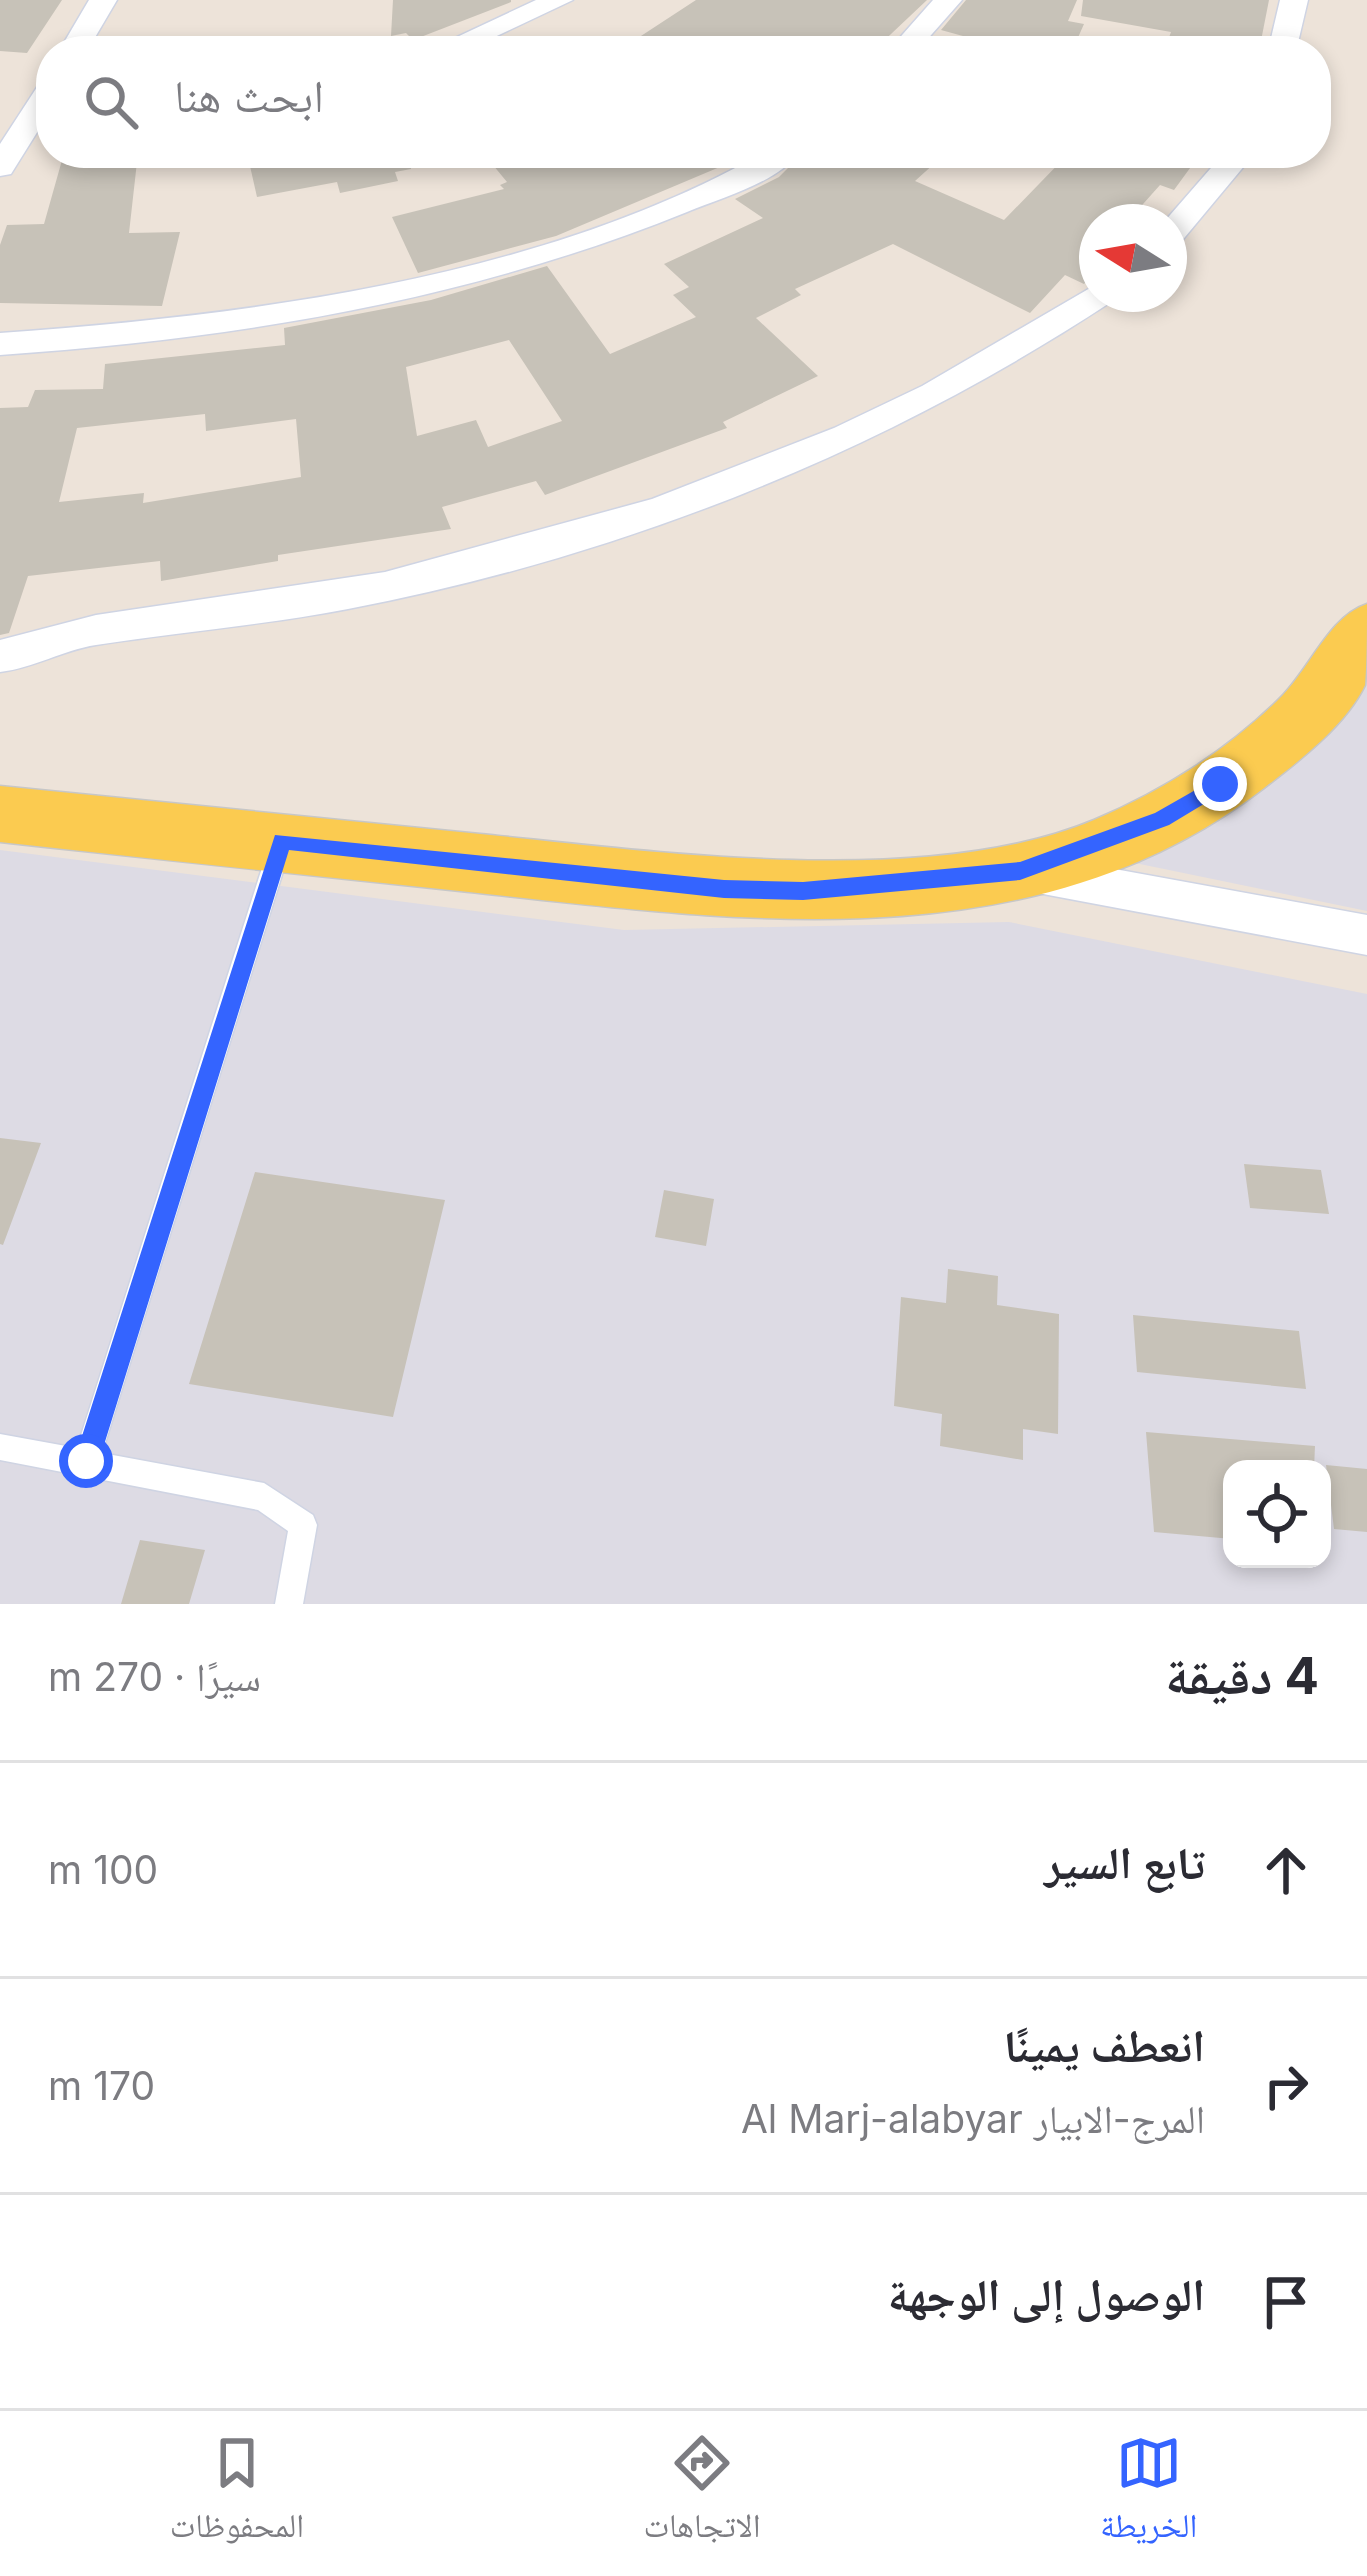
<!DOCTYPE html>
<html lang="ar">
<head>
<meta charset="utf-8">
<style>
  body { margin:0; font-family:Inter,"Noto Naskh Arabic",sans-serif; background:#f2f2f3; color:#2b2b33; direction:rtl }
  .controls { position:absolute; right:36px; bottom:36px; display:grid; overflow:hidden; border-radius:24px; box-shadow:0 6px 18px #0003 }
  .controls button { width:108px; height:108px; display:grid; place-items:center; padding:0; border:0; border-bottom:3px solid #e1e1e2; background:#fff; color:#2b2b33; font:60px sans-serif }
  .compass { position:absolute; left:1079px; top:204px; width:108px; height:108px; border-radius:50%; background:#fff; box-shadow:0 6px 18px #0003; rotate:281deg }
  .stop { position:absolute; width:36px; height:36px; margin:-27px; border:9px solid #3464ff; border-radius:50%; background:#fff }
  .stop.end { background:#3464ff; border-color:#fff; box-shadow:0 3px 12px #0008 }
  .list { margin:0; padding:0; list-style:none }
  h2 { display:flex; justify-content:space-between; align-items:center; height:156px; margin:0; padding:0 48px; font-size:51px }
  h2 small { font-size:39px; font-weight:400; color:#7c7c81 }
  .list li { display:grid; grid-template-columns:78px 1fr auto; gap:36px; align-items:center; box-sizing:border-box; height:216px; padding:0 48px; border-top:3px solid #e1e1e2 }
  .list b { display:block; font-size:45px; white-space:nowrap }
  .list p { margin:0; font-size:39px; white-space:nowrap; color:#7c7c81 }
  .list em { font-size:39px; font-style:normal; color:#7c7c81 }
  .icon { flex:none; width:66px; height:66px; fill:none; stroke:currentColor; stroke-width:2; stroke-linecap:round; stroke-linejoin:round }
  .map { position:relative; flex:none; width:1367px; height:1604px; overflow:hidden; direction:ltr }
  .search { position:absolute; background:#fff; box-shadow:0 6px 18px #0003; left:36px; right:36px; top:36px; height:132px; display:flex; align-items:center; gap:30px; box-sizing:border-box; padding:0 42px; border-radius:48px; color:#7c7c81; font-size:45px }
  .sheet { height:804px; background:#fff }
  nav { display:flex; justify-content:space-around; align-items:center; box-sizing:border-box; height:168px; border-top:3px solid #e1e1e2; background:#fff; font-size:33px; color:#7c7c81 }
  nav a { display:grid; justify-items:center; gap:6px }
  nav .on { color:#3464ff }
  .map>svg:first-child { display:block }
</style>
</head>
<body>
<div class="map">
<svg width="1367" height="1604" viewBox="0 0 1367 1604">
  <rect width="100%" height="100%" fill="#ede3d9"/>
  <path fill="#dddbe4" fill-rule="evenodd" d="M1367 675V911L1135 863 1256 778Z
    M0 850 624 930 1009 922 1367 994V1604H0ZM1232 1469H1322V1559H1232Z"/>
  <path fill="#c7c2b8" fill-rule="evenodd" d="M0 0H62L27 53 0 51Z
    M393 0H511V2L413 40 406 33 391 36Z
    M696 0H927L873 51H618Z
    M966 0H1077L1068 21 1084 24 1072 51 995 39 992 44 941 30Z
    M1083 0H1269L1259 51H1164L1171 32 1081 16Z
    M64 153H138L129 233 180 232 162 306 0 303V245L7 225 44 224Z
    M247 153H409L411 169 395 172 398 181 340 193 337 182 257 197Z
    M483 153H753L556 236 418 273 392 217 504 189 500 185 507 182Z
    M803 153H872L884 158 890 153H946L915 181 1004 220 1069 153H1201L1174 190 1160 185 1127 222H1097V270L1084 284 1065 275 1030 313 893 244 795 289 801 295 756 318 818 376 723 422 727 428 545 495 536 481 442 507 451 529 278 555V561L161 581 160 561 28 576 9 633 0 635V408L28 407 35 390 103 389 105 364 285 345 284 328 431 300 547 266 610 354 696 317 673 295 689 287 664 264 763 218 735 199 779 177ZM509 340 562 421 488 447 476 420 417 436 406 367ZM205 414 206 431 296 419 301 477 143 503 144 493 59 502 77 428Z
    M0 1138 41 1143 3 1245 0 1244Z
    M1244 1164 1321 1170 1329 1214 1250 1208Z
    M255 1172 445 1200 393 1417 189 1384Z
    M664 1190 714 1199 706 1246 655 1237Z
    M948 1269 998 1276 997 1305 1059 1314 1058 1434 1023 1429V1460L940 1446 942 1414 894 1406 901 1297 946 1303Z
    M1133 1315 1299 1331 1306 1389 1137 1372Z
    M1146 1432 1315 1446 1314 1469H1232V1539L1154 1532Z
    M1326 1465 1367 1469V1532L1334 1529Z
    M140 1540 205 1550 189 1604H121Z"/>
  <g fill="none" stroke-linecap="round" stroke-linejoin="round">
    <g stroke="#cfd4e3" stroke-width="3">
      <path id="service" d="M279 840 287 842 290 849 102 1453 264 1483 313 1515 317 1525 303 1604H275L288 1531 258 1510 0 1460V1434L77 1448 268 849 271 842Z"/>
    </g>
    <g stroke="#cfd4e3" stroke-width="3">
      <path id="minor" d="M89 0H117L87 51H59Z
        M536 0H573L465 51H427Z
        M933 0H962L917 51H888Z
        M1280 0H1308L1296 51H1268Z
        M51 78V110L11 174 0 176V144L41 81Z
        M763 153H799C776 183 721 198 687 212 467 301 236 339 0 355V333C252 315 540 279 763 153Z
        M1224 153H1255L1180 243 1169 246V222H1164Z
        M1097 284V294H1115L1111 302C880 454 620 557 348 609 265 625 180 632 96 645 63 650 34 668 0 672V640L96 615 385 572 652 499 834 428 922 386Z
        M1027 853 1367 915V955L1027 891 1012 885 1005 872 1012 859Z"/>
    </g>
    <g stroke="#c7c7c7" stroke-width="3">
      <path id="primary" d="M1367 604C1367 627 1367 665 1365 685 1346 725 1298 762 1264 788 1032 967 730 920 460 891 306 875 153 859 0 842V786C160 802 320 818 480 834 658 852 927 890 1094 820 1163 791 1231 748 1283 695 1311 666 1330 616 1367 604Z"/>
    </g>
    <use href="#service" fill="#fff" fill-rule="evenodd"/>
    <use href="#minor" fill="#fff" fill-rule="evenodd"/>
    <use href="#primary" fill="#fbcb50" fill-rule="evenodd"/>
  </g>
  <path fill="#3464ff" d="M1220 776 1230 784 1227 790 1169 825 1020 880 803 900 724 898 289 850 99 1461 95 1470H78L74 1461 275 835 724 880 803 882 1020 862 1155 813Z"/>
</svg>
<div class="controls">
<button><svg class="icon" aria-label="locate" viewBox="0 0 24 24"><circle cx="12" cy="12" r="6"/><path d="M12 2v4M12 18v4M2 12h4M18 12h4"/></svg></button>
</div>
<svg class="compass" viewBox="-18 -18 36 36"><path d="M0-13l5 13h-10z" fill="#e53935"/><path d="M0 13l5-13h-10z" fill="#7c7c81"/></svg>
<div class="stop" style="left:86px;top:1461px"></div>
<div class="stop end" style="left:1220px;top:784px"></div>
<div class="search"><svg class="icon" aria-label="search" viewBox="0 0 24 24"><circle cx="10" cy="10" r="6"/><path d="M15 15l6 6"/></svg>ابحث هنا</div>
</div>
<section class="sheet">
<h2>4 دقيقة<small>سيرًا · 270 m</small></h2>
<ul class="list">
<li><svg class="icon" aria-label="ahead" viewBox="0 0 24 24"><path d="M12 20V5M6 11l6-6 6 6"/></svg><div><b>تابع السير</b></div><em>100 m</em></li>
<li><svg class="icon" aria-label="right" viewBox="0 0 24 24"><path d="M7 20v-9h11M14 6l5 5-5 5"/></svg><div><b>انعطف يمينًا</b><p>المرج-الابيار Al Marj-alabyar</p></div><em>170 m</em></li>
<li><svg class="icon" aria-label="arrive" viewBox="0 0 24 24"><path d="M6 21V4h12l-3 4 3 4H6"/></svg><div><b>الوصول إلى الوجهة</b></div></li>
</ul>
</section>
<nav>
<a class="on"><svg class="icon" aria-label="map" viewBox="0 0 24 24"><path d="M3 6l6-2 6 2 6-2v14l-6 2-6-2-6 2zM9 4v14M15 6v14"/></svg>الخريطة</a>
<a><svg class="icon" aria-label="directions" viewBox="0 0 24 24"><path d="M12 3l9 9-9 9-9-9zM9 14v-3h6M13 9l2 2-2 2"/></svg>الاتجاهات</a>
<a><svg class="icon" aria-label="saved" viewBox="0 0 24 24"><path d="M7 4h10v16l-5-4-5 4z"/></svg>المحفوظات</a>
</nav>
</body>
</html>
